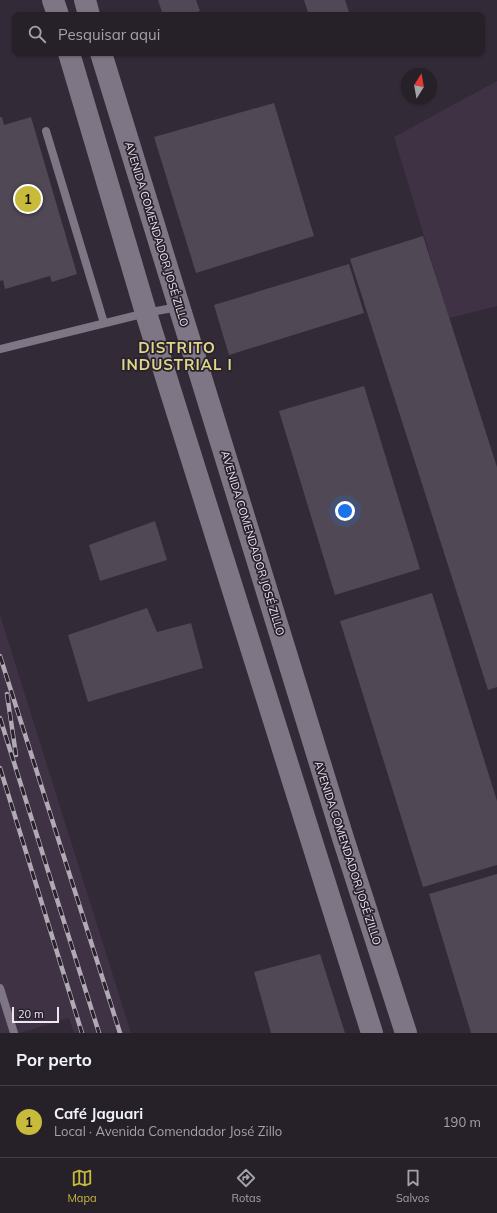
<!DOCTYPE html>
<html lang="pt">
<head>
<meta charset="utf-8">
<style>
  body { margin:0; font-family:Mulish,sans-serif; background:#2e2831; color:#f1f3f6 }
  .compass { position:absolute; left:401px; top:68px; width:36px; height:36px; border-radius:50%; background:#262029; box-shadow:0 1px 3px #0004; rotate:11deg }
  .scale { position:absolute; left:12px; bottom:10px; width:47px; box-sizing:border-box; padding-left:4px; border:2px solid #ede7f0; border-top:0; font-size:11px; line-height:14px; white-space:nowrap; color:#ede7f0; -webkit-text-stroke:3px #29212d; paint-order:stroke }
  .you { position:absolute; left:345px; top:511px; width:14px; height:14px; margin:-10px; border:3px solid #fff; border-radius:50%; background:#1a73e8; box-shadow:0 0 0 6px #1a73e833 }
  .badge { display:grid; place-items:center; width:26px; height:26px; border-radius:50%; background:#c8bb3b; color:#111; font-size:13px; font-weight:700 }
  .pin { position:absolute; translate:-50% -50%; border:2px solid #fff; box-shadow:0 1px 4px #0006 }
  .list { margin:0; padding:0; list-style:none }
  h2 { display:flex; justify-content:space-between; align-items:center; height:52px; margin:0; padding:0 16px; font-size:17px }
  h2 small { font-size:13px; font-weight:400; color:#a4a3a8 }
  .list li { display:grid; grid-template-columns:26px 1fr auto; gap:12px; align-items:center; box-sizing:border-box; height:72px; padding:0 16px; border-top:1px solid #423e46 }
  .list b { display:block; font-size:15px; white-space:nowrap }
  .list p { margin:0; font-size:13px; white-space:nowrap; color:#a4a3a8 }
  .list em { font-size:13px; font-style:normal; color:#a4a3a8 }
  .icon { flex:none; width:22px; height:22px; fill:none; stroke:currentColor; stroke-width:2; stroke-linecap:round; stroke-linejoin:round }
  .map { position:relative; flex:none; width:497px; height:1033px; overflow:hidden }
  .search { position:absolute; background:#262029; box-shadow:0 1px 3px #0004; left:12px; right:12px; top:12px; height:44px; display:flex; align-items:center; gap:10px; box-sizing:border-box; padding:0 14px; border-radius:8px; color:#a4a3a8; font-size:15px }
  .sheet { height:124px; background:#262029 }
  nav { display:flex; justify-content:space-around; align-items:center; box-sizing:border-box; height:56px; border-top:1px solid #423e46; background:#262029; font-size:11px; color:#a4a3a8 }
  nav a { display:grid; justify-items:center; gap:2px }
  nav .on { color:#c8bb3b }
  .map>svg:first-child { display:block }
</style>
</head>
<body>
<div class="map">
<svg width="497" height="1033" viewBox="0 0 497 1033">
  <rect width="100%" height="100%" fill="#332a37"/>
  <path fill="#3e3244" d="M497 81V306L449 318 394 137Z
    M0 615 131 1033H74L69 1018 20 1033H0Z"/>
  <path fill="#504855" d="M158 0H196L200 11 186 15H163Z
    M304 0H345L350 15H309Z
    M274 103 314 236 196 273 154 137Z
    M0 117H2L4 125 31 117 77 274 52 282 50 276 5 289 3 280 0 281Z
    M423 236 497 467V687L488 690 350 259Z
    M349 264 364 313 229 355 214 305Z
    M364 386 420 569 335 595 279 411Z
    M155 521 167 560 100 581 89 545Z
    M432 593 497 801V865L423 887 340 621Z
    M147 608 157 632 191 623 203 668 88 702 68 635Z
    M497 874V1033H471L429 894Z
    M320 954 345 1033H271L254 972Z"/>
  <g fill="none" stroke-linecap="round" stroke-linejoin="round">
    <path stroke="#7f7685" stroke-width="8" d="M46 131 104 323
      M0 349 146 313 178 307
      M0 988 14 1033"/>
    <path stroke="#7f7685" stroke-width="22" d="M53 0 58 15
      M85 0 89 15
      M69 53 146 313 372 1033
      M101 53 343 838 406 1033"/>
    <g stroke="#b1aab4" stroke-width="4.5">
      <path id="rail" d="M0 656 120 1033
        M7 694 16 755
        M0 718 99 1033
        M0 768 82 1033"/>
    </g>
    <use href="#rail" stroke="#29212d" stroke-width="3" stroke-dasharray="9" stroke-linecap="butt"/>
  </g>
  <g text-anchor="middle" stroke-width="3.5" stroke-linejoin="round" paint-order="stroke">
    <g font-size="11" fill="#ede7f0" stroke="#29212d">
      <text transform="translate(157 234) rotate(73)" y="4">AVENIDA COMENDADOR JOSÉ ZILLO</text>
      <text transform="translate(253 543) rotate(73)" y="4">AVENIDA COMENDADOR JOSÉ ZILLO</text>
      <text transform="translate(348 853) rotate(72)" y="4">AVENIDA COMENDADOR JOSÉ ZILLO</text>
    </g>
    <g font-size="15" font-weight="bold" letter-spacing="1" fill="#dfd889" stroke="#29212d">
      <text x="177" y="353">DISTRITO<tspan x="177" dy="17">INDUSTRIAL I</tspan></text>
    </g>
  </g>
</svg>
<svg class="compass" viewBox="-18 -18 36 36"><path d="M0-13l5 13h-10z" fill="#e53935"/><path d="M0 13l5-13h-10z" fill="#a4a3a8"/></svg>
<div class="scale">20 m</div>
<div class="you"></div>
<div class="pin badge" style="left:28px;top:199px">1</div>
<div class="search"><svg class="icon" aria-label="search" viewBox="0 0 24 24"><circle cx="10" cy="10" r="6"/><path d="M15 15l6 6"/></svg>Pesquisar aqui</div>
</div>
<section class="sheet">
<h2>Por perto<small></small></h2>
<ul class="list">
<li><span class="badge">1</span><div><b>Café Jaguari</b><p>Local · Avenida Comendador José Zillo</p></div><em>190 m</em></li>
</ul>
</section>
<nav>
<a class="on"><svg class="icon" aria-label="map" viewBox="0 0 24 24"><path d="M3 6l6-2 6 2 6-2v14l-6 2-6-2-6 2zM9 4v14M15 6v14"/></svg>Mapa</a>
<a><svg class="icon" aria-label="directions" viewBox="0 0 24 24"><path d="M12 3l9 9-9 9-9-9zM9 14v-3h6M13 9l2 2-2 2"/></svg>Rotas</a>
<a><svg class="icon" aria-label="saved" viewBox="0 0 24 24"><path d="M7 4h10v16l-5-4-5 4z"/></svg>Salvos</a>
</nav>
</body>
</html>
